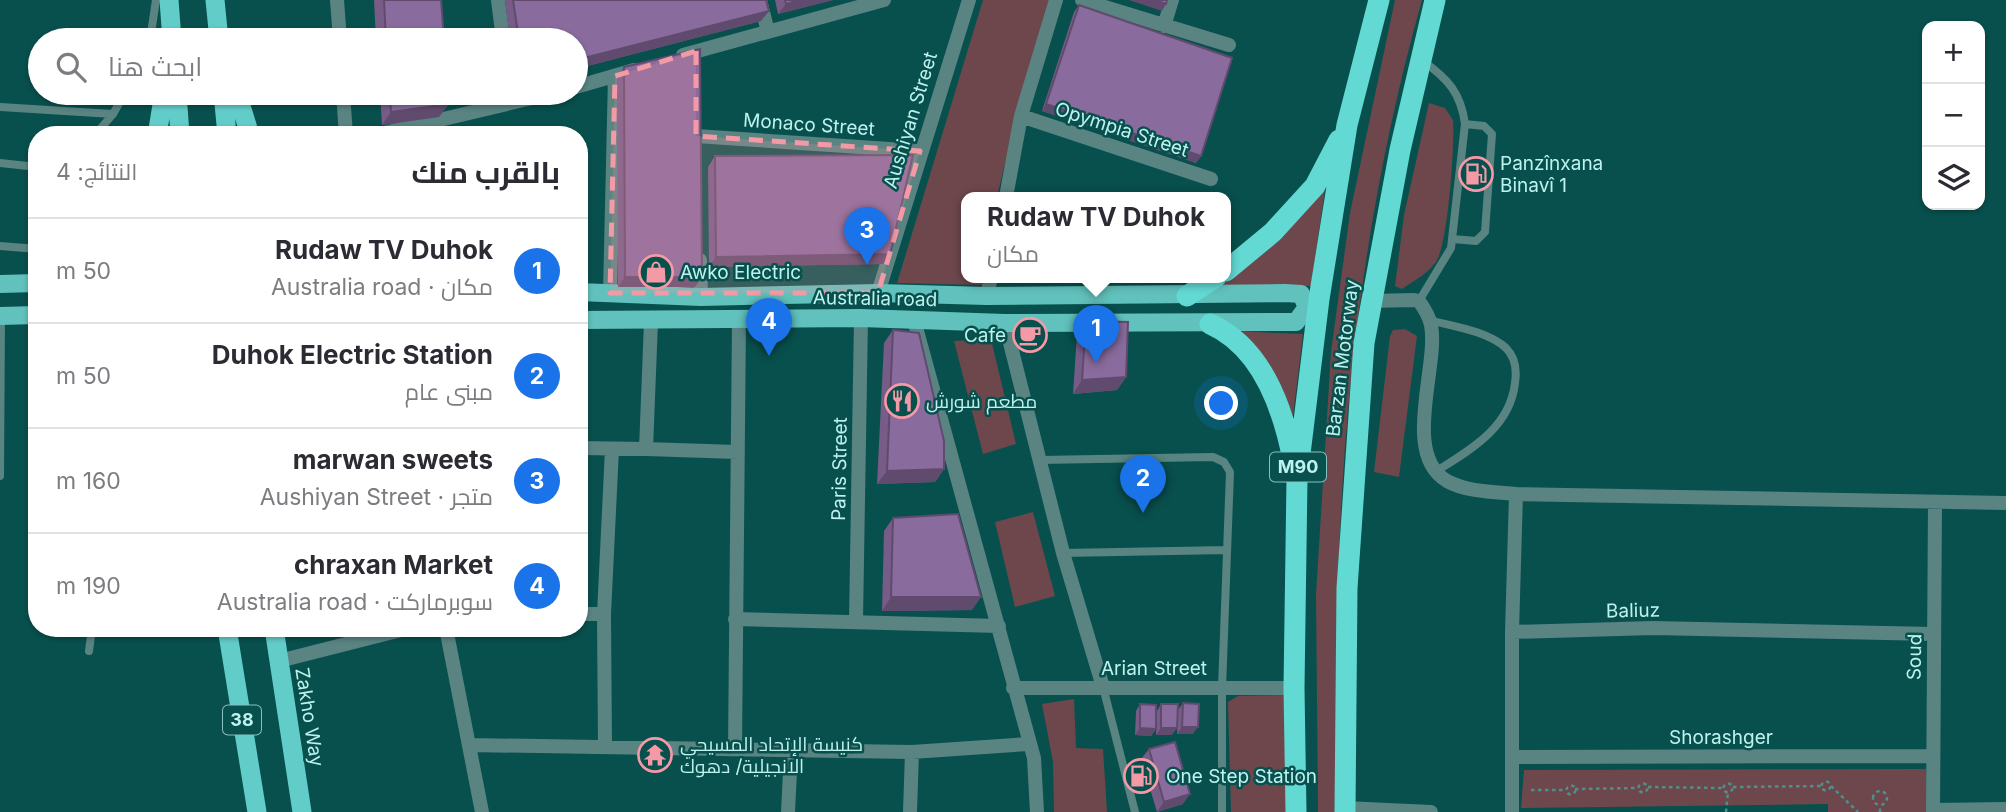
<!DOCTYPE html>
<html lang="ar">
<head>
<meta charset="utf-8">
<style>
  body { margin:0; font-family:Inter,Cairo,sans-serif; background:#f2f2f3; color:#2b2b33; direction:rtl }
  .controls { position:absolute; right:21px; top:21px; display:grid; overflow:hidden; border-radius:14px; box-shadow:0 2px 5px #0004 }
  .controls button { width:63px; height:63px; display:grid; place-items:center; padding:0; border:0; border-bottom:2px solid #e1e1e2; background:#fff; color:#2b2b33; font:35px sans-serif }
  .you { position:absolute; left:1222px; top:404px; width:24px; height:24px; margin:-18px; border:5px solid #fff; border-radius:50%; background:#1a73e8; box-shadow:0 0 0 10px #1a73e833 }
  .badge { display:grid; place-items:center; width:46px; height:46px; border-radius:50%; background:#1a73e8; color:#fff; font-size:23px; font-weight:700 }
  .pin { position:absolute; translate:-50% -58px; filter:drop-shadow(0 2px 4px #0008) }
  .pin::after { content:''; position:absolute; top:37px; width:24px; height:21px; background:inherit; clip-path:polygon(0 0,100% 0,50% 100%) }
  .popup { position:absolute; left:961px; top:192px; width:270px; height:91px; box-sizing:border-box; display:grid; place-content:center; border-radius:14px; background:#fff; filter:drop-shadow(0 2px 5px #0005); font-size:23px; white-space:nowrap; color:#7c7c81 }
  .popup b { font-size:26px; color:#2b2b33 }
  .popup::after { content:''; position:absolute; left:50%; top:100%; margin-left:-14px; border:14px solid transparent; border-top-color:#fff }
  .list { margin:0; padding:0; list-style:none }
  h2 { display:flex; justify-content:space-between; align-items:center; height:91px; margin:0; padding:0 28px; font-size:30px }
  h2 small { font-size:23px; font-weight:400; color:#7c7c81 }
  .list li { display:grid; grid-template-columns:46px 1fr auto; gap:21px; align-items:center; box-sizing:border-box; height:105px; padding:0 28px; border-top:2px solid #e1e1e2 }
  .list b { display:block; font-size:26px; white-space:nowrap }
  .list p { margin:0; font-size:23px; white-space:nowrap; color:#7c7c81 }
  .list em { font-size:23px; font-style:normal; color:#7c7c81 }
  .icon { flex:none; width:38px; height:38px; fill:none; stroke:currentColor; stroke-width:2; stroke-linecap:round; stroke-linejoin:round }
  .map { position:relative; flex:none; width:2006px; height:812px; overflow:hidden; direction:ltr }
  .search { position:absolute; background:#fff; box-shadow:0 2px 5px #0004; left:28px; top:28px; width:560px; height:77px; display:flex; align-items:center; gap:18px; box-sizing:border-box; padding:0 24px; border-radius:38px; color:#7c7c81; font-size:26px }
  .panel { position:absolute; background:#fff; box-shadow:0 2px 5px #0004; left:28px; top:126px; width:560px; height:511px; border-radius:28px; direction:rtl }
  .map>svg:first-child { display:block }
</style>
</head>
<body>
<div class="map">
<svg width="2006" height="812" viewBox="0 0 2006 812">
  <rect width="100%" height="100%" fill="#08504d"/>
  <path fill="#6d474c" d="M983 0H1051L1020 100 997 197H967V277H983L982 285 897 283Z
    M1395 0H1422C1375 167 1350 337 1341 511 1335 611 1338 712 1337 812H1318L1316 594 1331 352 1350 213Z
    M1429 103 1445 108 1453 120C1455 143 1448 245 1436 262 1427 274 1414 281 1402 289L1395 286 1404 215Z
    M1328 168 1311 286 1209 288Z
    M1405 329 1417 336 1399 477 1374 472 1390 336 1393 330Z
    M1231 331 1303 334 1291 432Z
    M991 339 1016 444 983 454 954 341Z
    M1033 512 1055 596 1015 607 995 522Z
    M1287 695 1291 812H1231L1228 702 1238 696Z
    M1074 699 1076 748 1103 749 1107 812H1054L1053 762 1042 704Z
    M1926 769 1927 812H1828V804L1521 808 1524 770Z"/>
  <g fill="none" stroke-linecap="round" stroke-linejoin="round">
    <path stroke="#4f908c" stroke-width="2.5" stroke-dasharray="3.5 3.5" stroke-linecap="butt" d="M1821.5 786a4.5 4.5 0 1 1 9 0a4.5 4.5 0 1 1-9 0Z
      M1723.5 788a4.5 4.5 0 1 1 9 0a4.5 4.5 0 1 1-9 0Z
      M1638.5 788a4.5 4.5 0 1 1 9 0a4.5 4.5 0 1 1-9 0Z
      M1566.5 790a4.5 4.5 0 1 1 9 0a4.5 4.5 0 1 1-9 0Z
      M1831 786 1858 812
      M1648 787 1723 788
      M1733 787 1821 786
      M1575 789 1638 788
      M1531 790H1566
      M1873 798a7 7 0 1 1 14 0a7 7 0 1 1-14 0Z
      M1726 812 1728 792
      M1880 812V805"/>
    <path stroke="#598482" stroke-width="8" d="M150 40 156 0
      M0 107 113 114
      M95 135 113 114 125 93
      M0 163 37 167
      M1453 239 1476 241 1485 232 1492 134 1484 126 1465 124
      M0 246 37 249
      M1419 301 1451 248 1465 124C1461 93 1448 79 1423 61
      M1429 320C1452 326 1488 331 1506 348 1515 357 1517 370 1515 383 1510 428 1470 450 1435 472
      M1039 460 1213 457 1224 462 1230 472 1222 688V812
      M0 476 1 316
      M1063 553 1227 550
      M89 651 92 628
      M1103 687 1135 812"/>
    <path stroke="#598482" stroke-width="14" d="M337 0 340 40
      M498 0 503 40
      M760 0 768 32
      M1082 0 1229 45
      M1164 26 1172 0
      M683 55 884 0
      M576 87 634 70
      M343 93 346 135
      M1021 116 1211 179
      M376 135 553 93
      M696 136 920 151
      M1006 197 1021 116 1056 0
      M700 260 701 297
      M610 293 615 76
      M987 296 991 277
      M1370 301 1414 300 1419 301C1424 308 1429 316 1431 325 1439 366 1401 454 1447 481 1467 492 1494 492 1516 494L2006 503
      M914 320 1034 758 1037 812
      M651 322 646 449 737 452
      M1005 323 1063 553 1103 687
      M579 448 646 449
      M579 614H604
      M735 619 999 626
      M856 621 861 318
      M446 628 482 812
      M1512 632 1516 494
      M279 661 409 628
      M1013 688H1294
      M469 745 912 752 1028 744
      M605 747 604 614 612 449
      M735 749 739 318
      M1512 757 1931 756
      M1345 808 1431 812
      M1933 810 2006 809
      M788 812 791 750
      M910 812 912 752
      M1512 812V632L1653 628 1933 634
      M1933 812 1935 503"/>
    <path stroke="#598482" stroke-width="14" d="M878 293 969 0"/>
    <path stroke="#61c1bc" stroke-width="18" d="M0 284 37 283
      M579 292 701 297 878 293 987 296 1285 293 1301 294 1307 307 1296 322 1005 323 861 318 579 320
      M0 316 37 315"/>
    <path stroke="#62cdc8" stroke-width="19" d="M169 0 172 40
      M215 0 219 40
      M177 93 180 135
      M223 93 227 135
      M237 93 250 135
      M157 135 164 93
      M227 628 257 812
      M274 628 302 812"/>
    <path stroke="#62d9d3" stroke-width="21" d="M1226 271 1273 232 1315 186 1339 140
      M1187 296 1216 277
      M1210 324C1262 347 1283 408 1293 460
      M1296 812 1294 688 1297 478 1319 299 1347 125 1379 0
      M1345 812 1347 588 1364 343 1400 150 1435 0"/>
  </g>
  <path fill="#765c87" d="M374 0H441L444 40H376Z
    M505 0H766L761 21 576 69V40H510Z
    M775 0H833L778 14Z
    M1079 5 1201 156 1196 163 1042 111 1074 12Z
    M624 67 702 277 695 287H618L617 77Z
    M380 93H448L439 117 382 125Z
    M715 156 890 254 883 264 709 267 708 167Z
    M1086 321 1126 377 1117 390 1073 394 1077 334Z
    M893 330 944 469 935 482 877 484 884 343Z
    M893 518 972 610 882 611 884 531Z
    M1183 703 1193 734H1177L1178 710Z
    M1140 704 1156 729 1151 736 1135 735 1136 711Z
    M1161 704 1172 735H1156L1157 711Z
    M1149 749 1183 804 1157 812 1141 759Z"/>
  <path fill="#604b6e" d="M800 0H833L778 14 786 4Z
    M1129 0H1155L1166 4 1162 11Z
    M769 11 761 21 576 69V60Z
    M449 104 439 117 382 125 391 112Z
    M1046 104 1201 156 1196 163 1042 111Z
    M890 254 883 264 709 267 716 257Z
    M625 277H702L695 287H618Z
    M1126 377 1117 390 1073 394 1082 380Z
    M944 469 935 482 877 484 887 471Z
    M891 597H981L972 610 882 611Z
    M1182 727H1198L1193 734H1177Z
    M1140 728 1156 729 1151 736 1135 735Z
    M1161 728H1177L1172 735H1156Z
    M1190 794 1183 804 1157 812 1164 802Z"/>
  <path fill="#896b9d" stroke="#604b6e" stroke-width="2" d="M384 0H441L444 40H386Z
    M513 0H766L769 11 576 60V40H519Z
    M785 0H800L786 4Z
    M1155 0H1167L1166 4Z
    M1079 5 1232 58 1201 156 1046 104Z
    M700 49 702 277H625L624 67Z
    M390 93H448L449 104 391 112Z
    M913 155 890 254 716 257 715 156Z
    M579 203H584L580 244H579Z
    M1086 321 1128 322 1126 377 1082 380Z
    M893 330 919 333 944 441V469L887 471Z
    M958 514 981 597H891L893 518Z
    M1183 703 1199 704 1198 727H1182Z
    M1140 704 1156 705V729L1140 728Z
    M1161 704H1178L1177 728H1161Z
    M1175 742 1190 794 1164 802 1149 749Z"/>
  <path fill="#f49aa6" fill-opacity="0.2" stroke="#f49aa6" stroke-width="5" stroke-dasharray="14 9" stroke-linejoin="round" d="M696 51V136L920 151 878 293H610L615 76Z"/>
  <defs>
    <g id="fuel-ring" transform="scale(1.75)"><circle r="9.5" fill="#08504d" stroke="#f49aa6" stroke-width="1.5"/><path d="M-5.5-6h7V0h2V4h1.3V-2.5L3-4.5l.8-.8L6-3V5H2.5V1h-1V6h-7ZM-4.2-4.7v3.2H.2V-4.7Z" fill="#f49aa6"/></g>
    <g id="shop-ring" transform="scale(1.75)"><circle r="9.5" fill="#08504d" stroke="#f49aa6" stroke-width="1.5"/><path d="M-5-2.5h2.3a2.7 3.5 0 0 1 5.4 0H5L5.5 6h-11ZM-1.5-2.5h3a1.5 2.3 0 0 0-3 0Z" fill="#f49aa6"/></g>
    <g id="cafe-ring" transform="scale(1.75)"><circle r="9.5" fill="#08504d" stroke="#f49aa6" stroke-width="1.5"/><path d="M-5.5-4.5H6V0H3Q3 3.5 0 3.5H-2.5Q-5.5 3.5-5.5 0ZM3-3.2v2h1.7v-2ZM-6 4.5H4V6H-6Z" fill="#f49aa6"/></g>
    <g id="restaurant-ring" transform="scale(1.75)"><circle r="9.5" fill="#08504d" stroke="#f49aa6" stroke-width="1.5"/><path d="M-5-6h1v4h1v-4h1v4h1v-4h1v5L-1.5 .5V6h-2V.5L-5-1ZM5-6V6H3V1.5H1.5Q1.5-4 5-6Z" fill="#f49aa6"/></g>
    <g id="temple-ring" transform="scale(1.75)"><circle r="9.5" fill="#08504d" stroke="#f49aa6" stroke-width="1.5"/><path d="M0-6L5-2H3V0L6.5 2.5H4V6H1.5V3h-3V6H-4V2.5H-6.5L-3 0V-2H-5Z" fill="#f49aa6"/></g>
  </defs>
  <g fill-rule="evenodd">
    <use href="#fuel-ring" x="1476" y="174"/>
    <use href="#shop-ring" x="656" y="272"/>
    <use href="#cafe-ring" x="1030" y="335"/>
    <use href="#restaurant-ring" x="902" y="401"/>
    <use href="#temple-ring" x="655" y="755"/>
    <use href="#fuel-ring" x="1141" y="776"/>
  </g>
  <g text-anchor="middle" stroke-width="5" stroke-linejoin="round" paint-order="stroke">
    <g fill="#08504d" stroke="#87c1be" stroke-width="2">
      <rect x="1270" y="452.5" width="56" height="29" rx="5"/>
      <rect x="223" y="705.5" width="38" height="29" rx="5"/>
    </g>
    <g font-size="18" font-weight="bold" fill="#bdf2ee">
      <text x="1298" y="473">M90</text>
      <text x="242" y="726">38</text>
    </g>
    <g font-size="19" fill="#bdf2ee" stroke="#08504d">
      <text transform="translate(910 120) rotate(-73)" y="7">Aushiyan Street</text>
      <text transform="translate(809 124) rotate(4)" y="7">Monaco Street</text>
      <text transform="translate(1122 129) rotate(18)" y="7">Opympia Street</text>
      <text transform="translate(875 298) rotate(1)" y="7">Australia road</text>
      <text transform="translate(1342 358) rotate(-83)" y="7">Barzan Motorway</text>
      <text transform="translate(839 469) rotate(-89)" y="7">Paris Street</text>
      <text transform="translate(1633 610) rotate(-1)" y="7">Baliuz</text>
      <text transform="translate(1914 657) rotate(-89)" y="7">Soud</text>
      <text x="1154" y="675">Arian Street</text>
      <text transform="translate(310 717) rotate(81)" y="7">Zakho Way</text>
      <text x="1721" y="744">Shorashger</text>
    </g>
    <g font-size="19" fill="#bdf2ee" stroke="#08504d" text-anchor="start">
      <text x="1500" y="170">Panzînxana<tspan x="1500" dy="22">Binavî 1</tspan></text>
      <text x="680" y="279">Awko Electric</text>
      <text x="1006" y="342" text-anchor="end">Cafe</text>
      <text x="926" y="408">مطعم شورش</text>
      <text x="680" y="751">كنيسة الإتحاد المسيحي<tspan x="680" dy="22">الانجيلية/ دهوك</tspan></text>
      <text x="1166" y="783">One Step Station</text>
    </g>
  </g>
</svg>
<div class="controls">
<button>+</button>
<button>−</button>
<button><svg class="icon" aria-label="layers" viewBox="0 0 24 24"><path d="M12 4l9 5-9 5-9-5zM3 14l9 5 9-5"/></svg></button>
</div>
<div class="you"></div>
<div class="pin badge" style="left:1096px;top:363px">1</div>
<div class="popup"><b>Rudaw TV Duhok</b>مكان</div>
<div class="pin badge" style="left:1143px;top:513px">2</div>
<div class="pin badge" style="left:867px;top:265px">3</div>
<div class="pin badge" style="left:769px;top:356px">4</div>
<div class="search"><svg class="icon" aria-label="search" viewBox="0 0 24 24"><circle cx="10" cy="10" r="6"/><path d="M15 15l6 6"/></svg>ابحث هنا</div>
<section class="panel">
<h2>بالقرب منك<small>النتائج: 4</small></h2>
<ul class="list">
<li><span class="badge">1</span><div><b>Rudaw TV Duhok</b><p>مكان · Australia road</p></div><em>50 m</em></li>
<li><span class="badge">2</span><div><b>Duhok Electric Station</b><p>مبنى عام</p></div><em>50 m</em></li>
<li><span class="badge">3</span><div><b>marwan sweets</b><p>متجر · Aushiyan Street</p></div><em>160 m</em></li>
<li><span class="badge">4</span><div><b>chraxan Market</b><p>سوبرماركت · Australia road</p></div><em>190 m</em></li>
</ul>
</section>
</div>
</body>
</html>
